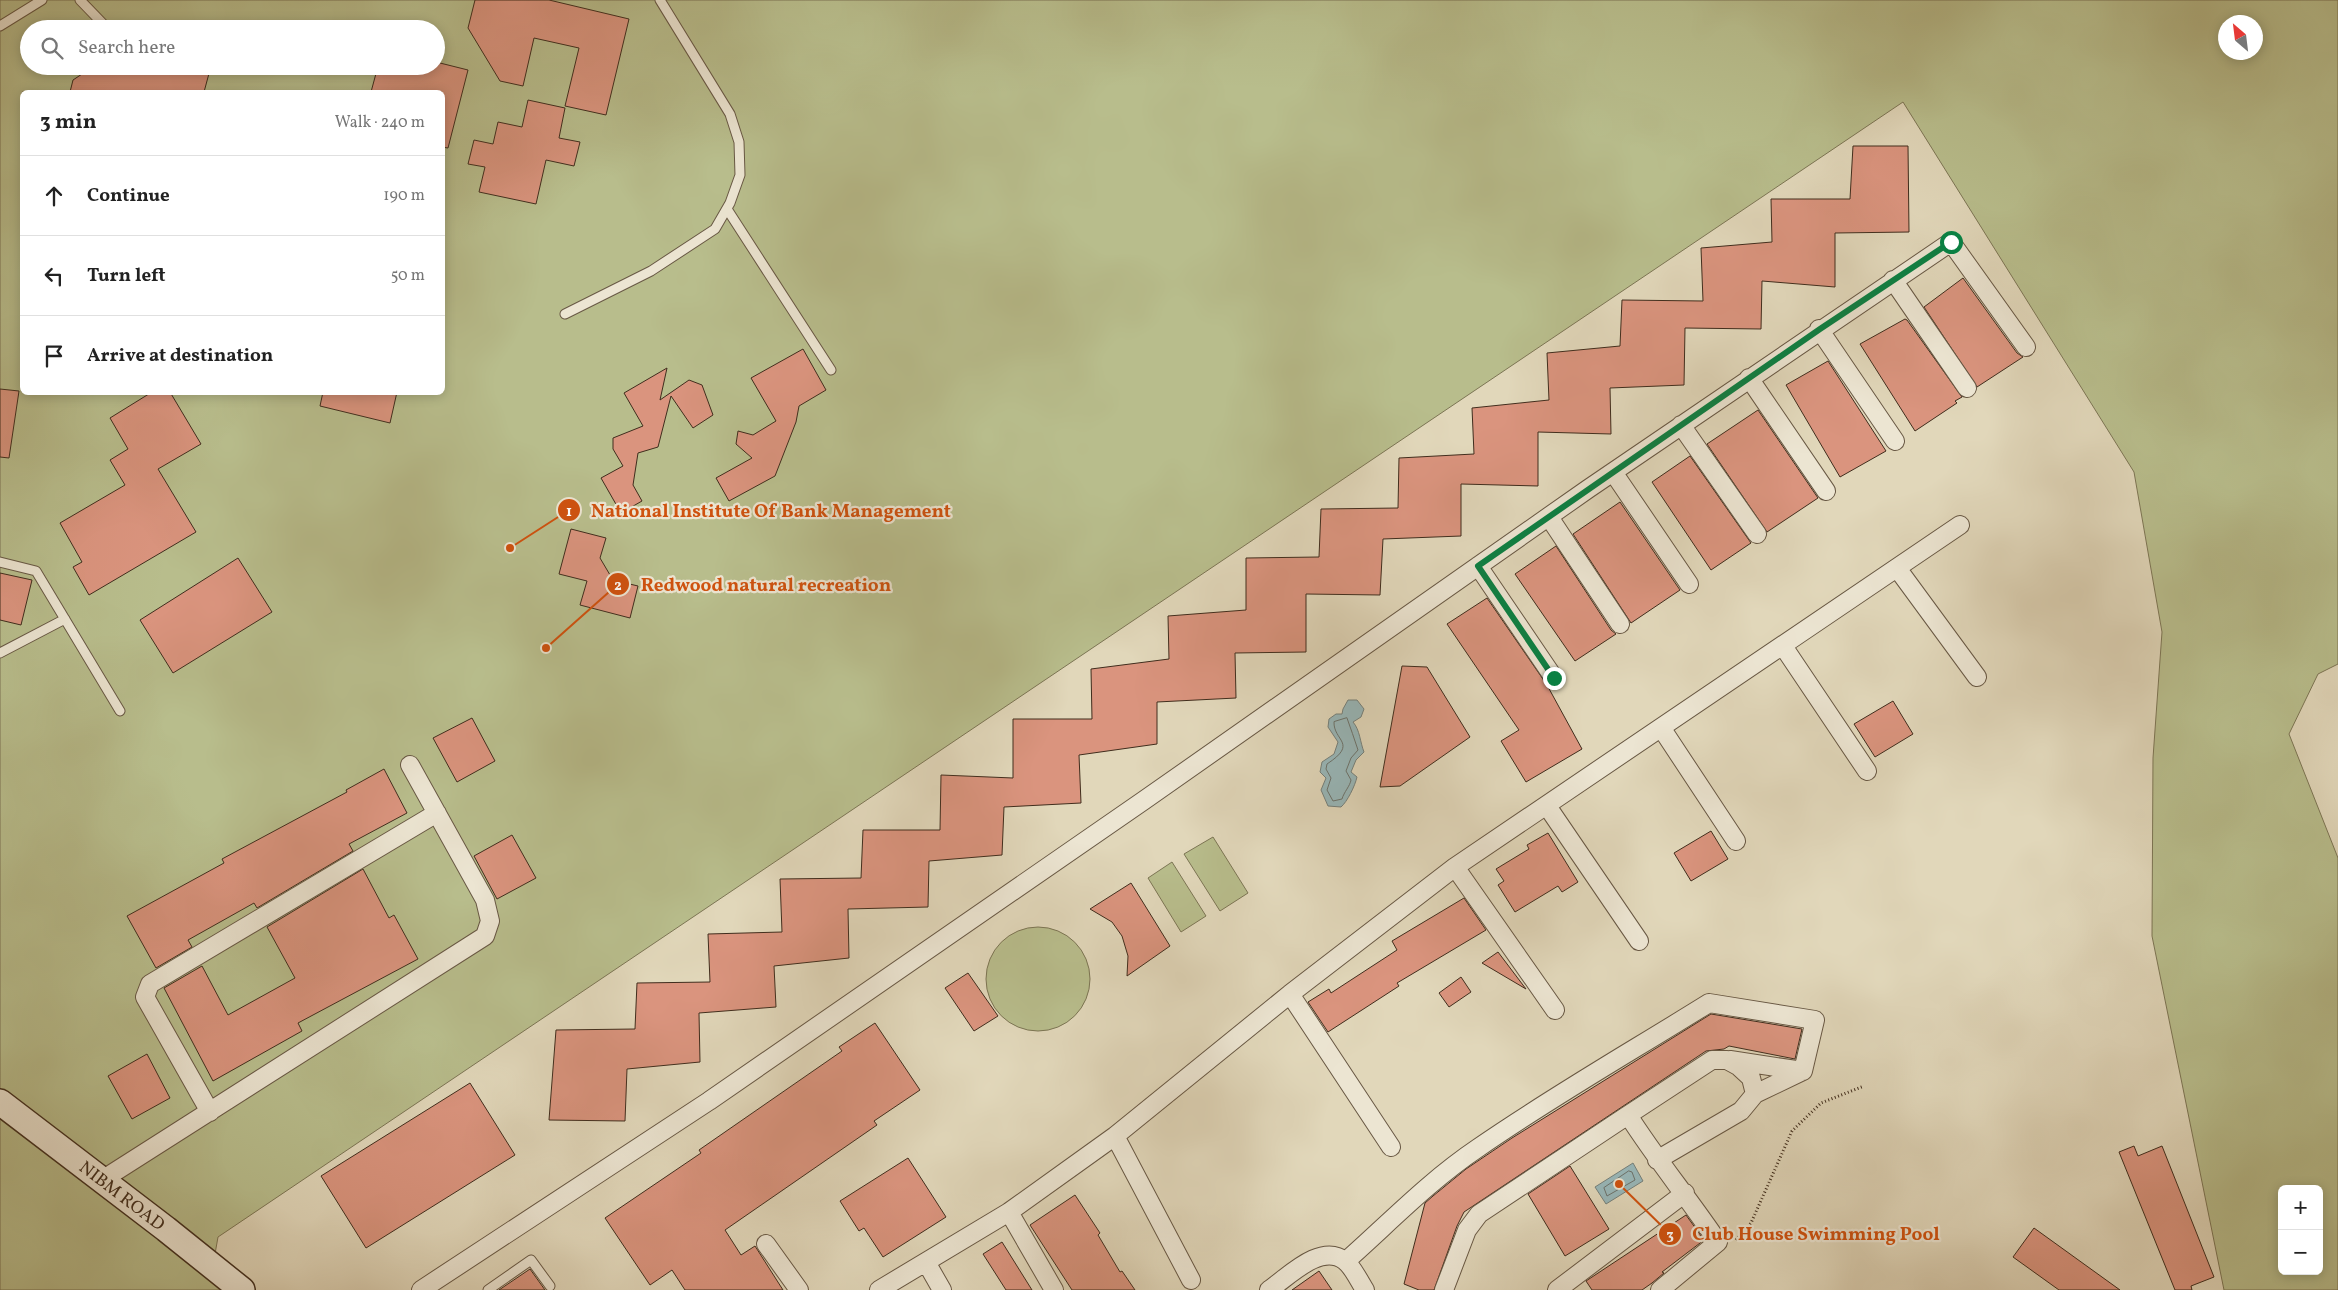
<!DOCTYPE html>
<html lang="en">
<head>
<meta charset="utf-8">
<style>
  body { margin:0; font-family:Vollkorn,serif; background:#f2f2f2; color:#222 }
  .controls { position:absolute; right:15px; bottom:15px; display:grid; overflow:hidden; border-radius:8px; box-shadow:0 2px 12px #0003 }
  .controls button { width:45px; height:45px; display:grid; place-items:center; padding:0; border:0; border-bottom:1px solid #e0e0e0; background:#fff; color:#222; font:25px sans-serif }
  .compass { position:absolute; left:2218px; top:15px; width:45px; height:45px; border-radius:50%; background:#fff; box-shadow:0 2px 12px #0003; rotate:332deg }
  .stop { position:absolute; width:15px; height:15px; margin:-11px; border:4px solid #0b8043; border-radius:50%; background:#fff }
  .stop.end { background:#0b8043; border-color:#fff; box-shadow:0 1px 5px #0008 }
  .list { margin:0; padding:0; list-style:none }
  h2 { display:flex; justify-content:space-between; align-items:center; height:65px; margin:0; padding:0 20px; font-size:21px }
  h2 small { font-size:16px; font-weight:400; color:#767676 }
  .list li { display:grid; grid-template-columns:32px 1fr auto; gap:15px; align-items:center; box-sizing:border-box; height:80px; padding:0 20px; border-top:1px solid #e0e0e0 }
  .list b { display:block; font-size:19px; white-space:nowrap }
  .list em { font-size:16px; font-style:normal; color:#767676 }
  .icon { flex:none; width:28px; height:28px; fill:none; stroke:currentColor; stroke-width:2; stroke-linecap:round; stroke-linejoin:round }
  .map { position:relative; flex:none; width:2338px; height:1290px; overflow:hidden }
  .search { position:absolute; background:#fff; box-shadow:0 2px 12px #0003; left:20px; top:20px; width:425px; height:55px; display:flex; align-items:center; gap:12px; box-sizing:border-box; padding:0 18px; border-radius:28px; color:#767676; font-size:19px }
  .panel { position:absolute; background:#fff; box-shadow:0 2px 12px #0003; left:20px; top:90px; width:425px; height:305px; border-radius:8px }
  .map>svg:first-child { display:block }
</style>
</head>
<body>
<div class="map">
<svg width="2338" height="1290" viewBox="0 0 2338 1290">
  <rect width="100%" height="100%" fill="#e1d7ba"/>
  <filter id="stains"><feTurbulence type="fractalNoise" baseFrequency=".004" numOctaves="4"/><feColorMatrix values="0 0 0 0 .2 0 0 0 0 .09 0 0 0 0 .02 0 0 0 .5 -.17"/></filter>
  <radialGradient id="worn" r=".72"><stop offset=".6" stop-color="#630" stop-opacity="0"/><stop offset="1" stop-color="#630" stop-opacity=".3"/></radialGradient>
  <path fill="#b8bd8c" stroke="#7c7554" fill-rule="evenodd" d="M0 0H2338V664L2318 674 2289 734 2338 858V1290H2224L2152 936 2153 758 2162 632 2134 472 1903 102 218 1237 212 1271 231 1290H0ZM2226 22H2256V52H2226ZM29 29H436V66H29ZM22 92H442V392H22ZM2282 1189H2319V1271H2282Z
    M1213 837 1248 893 1220 911 1184 854Z
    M1172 862 1206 916 1181 932 1148 878Z
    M986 979a52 52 0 1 1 104 0a52 52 0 1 1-104 0Z"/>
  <path fill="#98b7b9" stroke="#75807b" d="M1348 700H1357L1364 709 1361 717 1353 722C1360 730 1360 742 1364 752L1356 760 1351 772 1357 777C1355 786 1347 802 1341 807L1328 806 1321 790 1326 778 1320 772 1322 762 1334 754 1338 742 1328 727 1329 719 1336 714H1342L1343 709Z
    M1633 1163 1643 1181 1606 1204 1595 1187Z"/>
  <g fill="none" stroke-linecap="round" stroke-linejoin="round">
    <path stroke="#6c726b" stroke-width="1" d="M1347 718C1351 728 1354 739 1358 750L1351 758 1346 771 1351 780C1350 786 1344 792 1342 799L1333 801 1327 790 1331 778 1326 769 1327 764C1359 743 1333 741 1334 722Z
      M1629 1171 1632 1172 1635 1180 1607 1196 1604 1188Z"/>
  </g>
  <path fill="#da947e" stroke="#402d1d" d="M475 0H549L629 19 606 115 565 106 579 48 534 38 523 86 500 81 468 28Z
    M436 62 468 70 448 148 442 147V92H371L378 66H436Z
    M94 66H145L164 71 165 66H211L204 92H70L73 80Z
    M528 100 565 108 559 138 580 142 574 166 546 160 536 204 479 192 485 167 468 164 474 140 493 144 498 122 522 127Z
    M1853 146H1908L1909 232 1835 233V287L1762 281 1761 329 1685 328 1684 385 1610 388 1611 434 1538 432V486L1461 484V536L1383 539 1380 595 1306 594V652L1235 653 1236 698 1157 702V744L1079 755 1081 803 1004 807 1002 855 929 861 928 907 848 909 849 958 774 966 776 1007 699 1013 700 1062 627 1069 625 1121 549 1120 556 1030 635 1029 637 983 710 982 708 934 782 932 780 879 861 878 863 830H940L941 775 1013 778V719H1092L1091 669 1169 659 1168 616 1246 610V558L1319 557 1321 509 1398 508 1399 458 1474 454 1472 408 1549 400 1547 353 1620 346 1622 300 1703 301 1701 248 1772 242 1771 199H1850Z
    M1963 278 2017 353 2023 357 1977 387 1924 307Z
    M1905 319 1907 320 1962 397 1955 401 1957 403 1915 431 1860 344Z
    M803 349 826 390 799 406 796 422 775 476 729 501 716 478 752 458 736 444 738 431 753 435 776 421 751 378Z
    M1828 361 1886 451 1840 477 1786 385Z
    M667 368 660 400 689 380 702 385 713 415 693 428 671 396 658 447 638 453 633 485 642 501 621 513 601 478 623 466 613 449V438L643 426 624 393Z
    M0 389 19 391 9 458 0 457Z
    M152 392H170L201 444 158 469 196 532 89 595 73 567 82 562 60 523 125 485 110 460 128 449 110 418Z
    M323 392H397L390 423 320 406Z
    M1758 410 1818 498 1767 532 1707 444Z
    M1690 456 1751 543 1711 570 1652 482Z
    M1620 502 1680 590 1631 623 1573 534Z
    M571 529 606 538 600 558 613 580 638 586 630 618 580 605 587 581 559 574Z
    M1556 546 1611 630 1616 634 1575 661 1515 574Z
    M238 558 272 612 173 673 140 620Z
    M0 573 32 580 21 625 0 620Z
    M1487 598 1547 685 1582 749 1526 782 1501 741 1519 730 1447 624Z
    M1402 666 1427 667 1470 737 1400 786 1380 787Z
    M1893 701 1913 734 1875 757 1854 724Z
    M472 718 495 761 457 782 433 738Z
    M384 769 407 813 349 844 353 851 257 908 254 903 188 940 192 947 156 968 127 916 224 863 222 859 347 792 346 790Z
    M1711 831 1728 859 1691 881 1674 853Z
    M1548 833 1578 882 1562 892 1558 886 1515 912 1498 885 1504 881 1496 869 1529 849 1527 845Z
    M512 835 536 878 497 899 474 856Z
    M363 869 389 918 394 915 418 959 298 1023 302 1031 213 1081 164 988 202 966 228 1015 295 978 267 927Z
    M1131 883 1170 946 1127 976 1128 956 1122 936 1112 922 1090 909Z
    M1464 898 1486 930 1397 983 1399 986 1328 1032 1308 1002 1329 989 1331 993 1397 950 1392 941Z
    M1498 952 1526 989 1482 963Z
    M968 973 998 1016 974 1031 945 988Z
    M1461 977 1471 992 1449 1007 1439 993Z
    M1711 1014 1802 1029 1795 1059 1729 1046 1724 1049 1706 1051 1464 1212 1457 1226 1434 1290H1419L1404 1284 1425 1203 1433 1196 1466 1169 1512 1138Z
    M875 1023 920 1090 874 1121 877 1125 725 1230 741 1255 755 1246 783 1290H685L672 1270 650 1285 605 1218 701 1153 699 1150 842 1051 839 1047Z
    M147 1054 170 1098 132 1119 108 1076Z
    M470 1083 515 1155 366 1248 321 1176Z
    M2134 1146 2138 1156 2162 1146 2214 1277 2191 1286 2192 1290H2175L2119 1152Z
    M908 1158 946 1217 883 1257 864 1228 859 1231 840 1201Z
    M1570 1166 1609 1229 1565 1256 1528 1194Z
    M1075 1195 1100 1233 1098 1235 1120 1272 1122 1271 1135 1290H1072L1030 1225Z
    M1686 1215 1704 1240 1662 1272 1664 1273 1652 1283 1642 1290H1592L1586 1281Z
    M2034 1228 2120 1290H2059L2013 1257Z
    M1002 1242 1032 1290H1006L983 1254Z
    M530 1269 545 1290H499Z
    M1319 1271 1332 1290H1292Z"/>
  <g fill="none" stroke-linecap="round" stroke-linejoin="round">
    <g stroke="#685844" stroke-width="11">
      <path id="service" d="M80 0 108 29
        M0 26 42 0
        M727 209 831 370
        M565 314 651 271 715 229 730 203 740 175 739 142 730 114 660 0
        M0 562 36 571 120 711
        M0 653 65 619
        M488 1290 531 1260 550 1286"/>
    </g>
    <g stroke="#685844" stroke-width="20">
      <path id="minor" d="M1893 280 1967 388
        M1819 329 1895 441
        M1749 378 1826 491
        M1681 425 1757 534
        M1613 472 1689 584
        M1549 517 1620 624
        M1478 566 1554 678
        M1897 568 1977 677
        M1783 646 1867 771
        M1662 729 1736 841
        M1547 806 1639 941
        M1455 867 1555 1010
        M1290 994 1391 1147
        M1730 1060 1803 1071
        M1755 1094 1803 1071
        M210 1112 145 997 150 984 437 813
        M1628 1115 1712 1060H1727L1738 1066 1751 1078 1755 1094 1741 1111 1657 1160
        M1115 1136 1191 1280
        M102 1180 485 936 490 921 485 900 410 765
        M1009 1212 1054 1290
        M766 1244 799 1290
        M1346 1261C1389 1223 1429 1181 1478 1148 1553 1096 1632 1051 1709 1003L1815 1020 1803 1071
        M926 1262 942 1290
        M421 1290 709 1101 1143 801 1588 489 1951 242 2026 347
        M879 1290 1009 1212 1115 1136 1290 994 1455 867 1960 525
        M1269 1290C1288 1277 1321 1242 1345 1261 1353 1267 1359 1281 1365 1290
        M1444 1290 1467 1230 1479 1214 1628 1115C1656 1159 1689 1199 1718 1242L1660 1290
        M1557 1290 1685 1193"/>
    </g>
    <g stroke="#402d1d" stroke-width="28">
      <g id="secondary">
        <path id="s1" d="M0 1102 166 1229 242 1290"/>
      </g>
    </g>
    <path stroke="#402d1d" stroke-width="3" stroke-dasharray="1 2.5" stroke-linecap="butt" d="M1736 1240 1751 1223 1792 1131 1821 1103 1864 1086"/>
    <use href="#service" stroke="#ece5d2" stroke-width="9"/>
    <use href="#minor" stroke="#ece5d2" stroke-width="18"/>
    <use href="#secondary" stroke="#ece5d2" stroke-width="25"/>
  </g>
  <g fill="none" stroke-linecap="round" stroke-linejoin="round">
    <path stroke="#0b8043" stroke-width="6" d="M1554 678 1478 566 1820 329 1951 242"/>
  </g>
  <g text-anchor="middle" stroke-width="4.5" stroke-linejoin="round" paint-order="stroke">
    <g font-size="18" fill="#402d1d" stroke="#ece5d2">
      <text dy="6" stroke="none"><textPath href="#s1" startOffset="154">NIBM ROAD</textPath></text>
    </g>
  </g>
  <path fill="none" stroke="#cf520f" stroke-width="2" d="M510 548L569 510M546 648L618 584M1619 1184L1670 1234"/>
  <g fill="#cf520f" stroke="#ece5d2" stroke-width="2">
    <circle cx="510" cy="548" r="5"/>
    <circle cx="546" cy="648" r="5"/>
    <circle cx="1619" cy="1184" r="5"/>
    <circle cx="569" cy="510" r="12"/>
    <circle cx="618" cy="584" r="12"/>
    <circle cx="1670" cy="1234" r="12"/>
  </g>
  <g font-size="15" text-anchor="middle" font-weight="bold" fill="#fff">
    <text x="569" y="516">1</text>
    <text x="618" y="590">2</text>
    <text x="1670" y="1239">3</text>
  </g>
  <g font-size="19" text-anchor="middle" font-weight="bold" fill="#cf520f" stroke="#ece5d2" stroke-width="4.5" stroke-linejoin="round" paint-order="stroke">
    <text x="771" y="517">National Institute Of Bank Management</text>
    <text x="766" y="591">Redwood natural recreation</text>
    <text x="1816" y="1240">Club House Swimming Pool</text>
  </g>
  <rect width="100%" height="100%" filter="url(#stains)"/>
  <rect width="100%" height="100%" fill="url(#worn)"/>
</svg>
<div class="controls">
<button>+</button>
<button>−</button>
</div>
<svg class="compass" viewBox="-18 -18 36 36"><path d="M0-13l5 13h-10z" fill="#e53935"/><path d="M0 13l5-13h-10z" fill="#767676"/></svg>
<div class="stop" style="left:1951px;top:242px"></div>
<div class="stop end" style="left:1554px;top:678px"></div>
<div class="search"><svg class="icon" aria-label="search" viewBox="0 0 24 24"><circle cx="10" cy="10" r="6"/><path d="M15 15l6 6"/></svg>Search here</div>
<section class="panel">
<h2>3 min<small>Walk · 240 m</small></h2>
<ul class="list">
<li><svg class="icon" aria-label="ahead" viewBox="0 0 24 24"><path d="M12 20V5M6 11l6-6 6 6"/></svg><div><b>Continue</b></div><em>190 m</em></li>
<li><svg class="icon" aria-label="left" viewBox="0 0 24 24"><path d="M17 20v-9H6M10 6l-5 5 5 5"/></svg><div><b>Turn left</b></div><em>50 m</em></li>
<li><svg class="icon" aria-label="arrive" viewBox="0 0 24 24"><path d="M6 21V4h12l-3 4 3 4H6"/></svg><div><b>Arrive at destination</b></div></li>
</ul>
</section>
</div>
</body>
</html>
